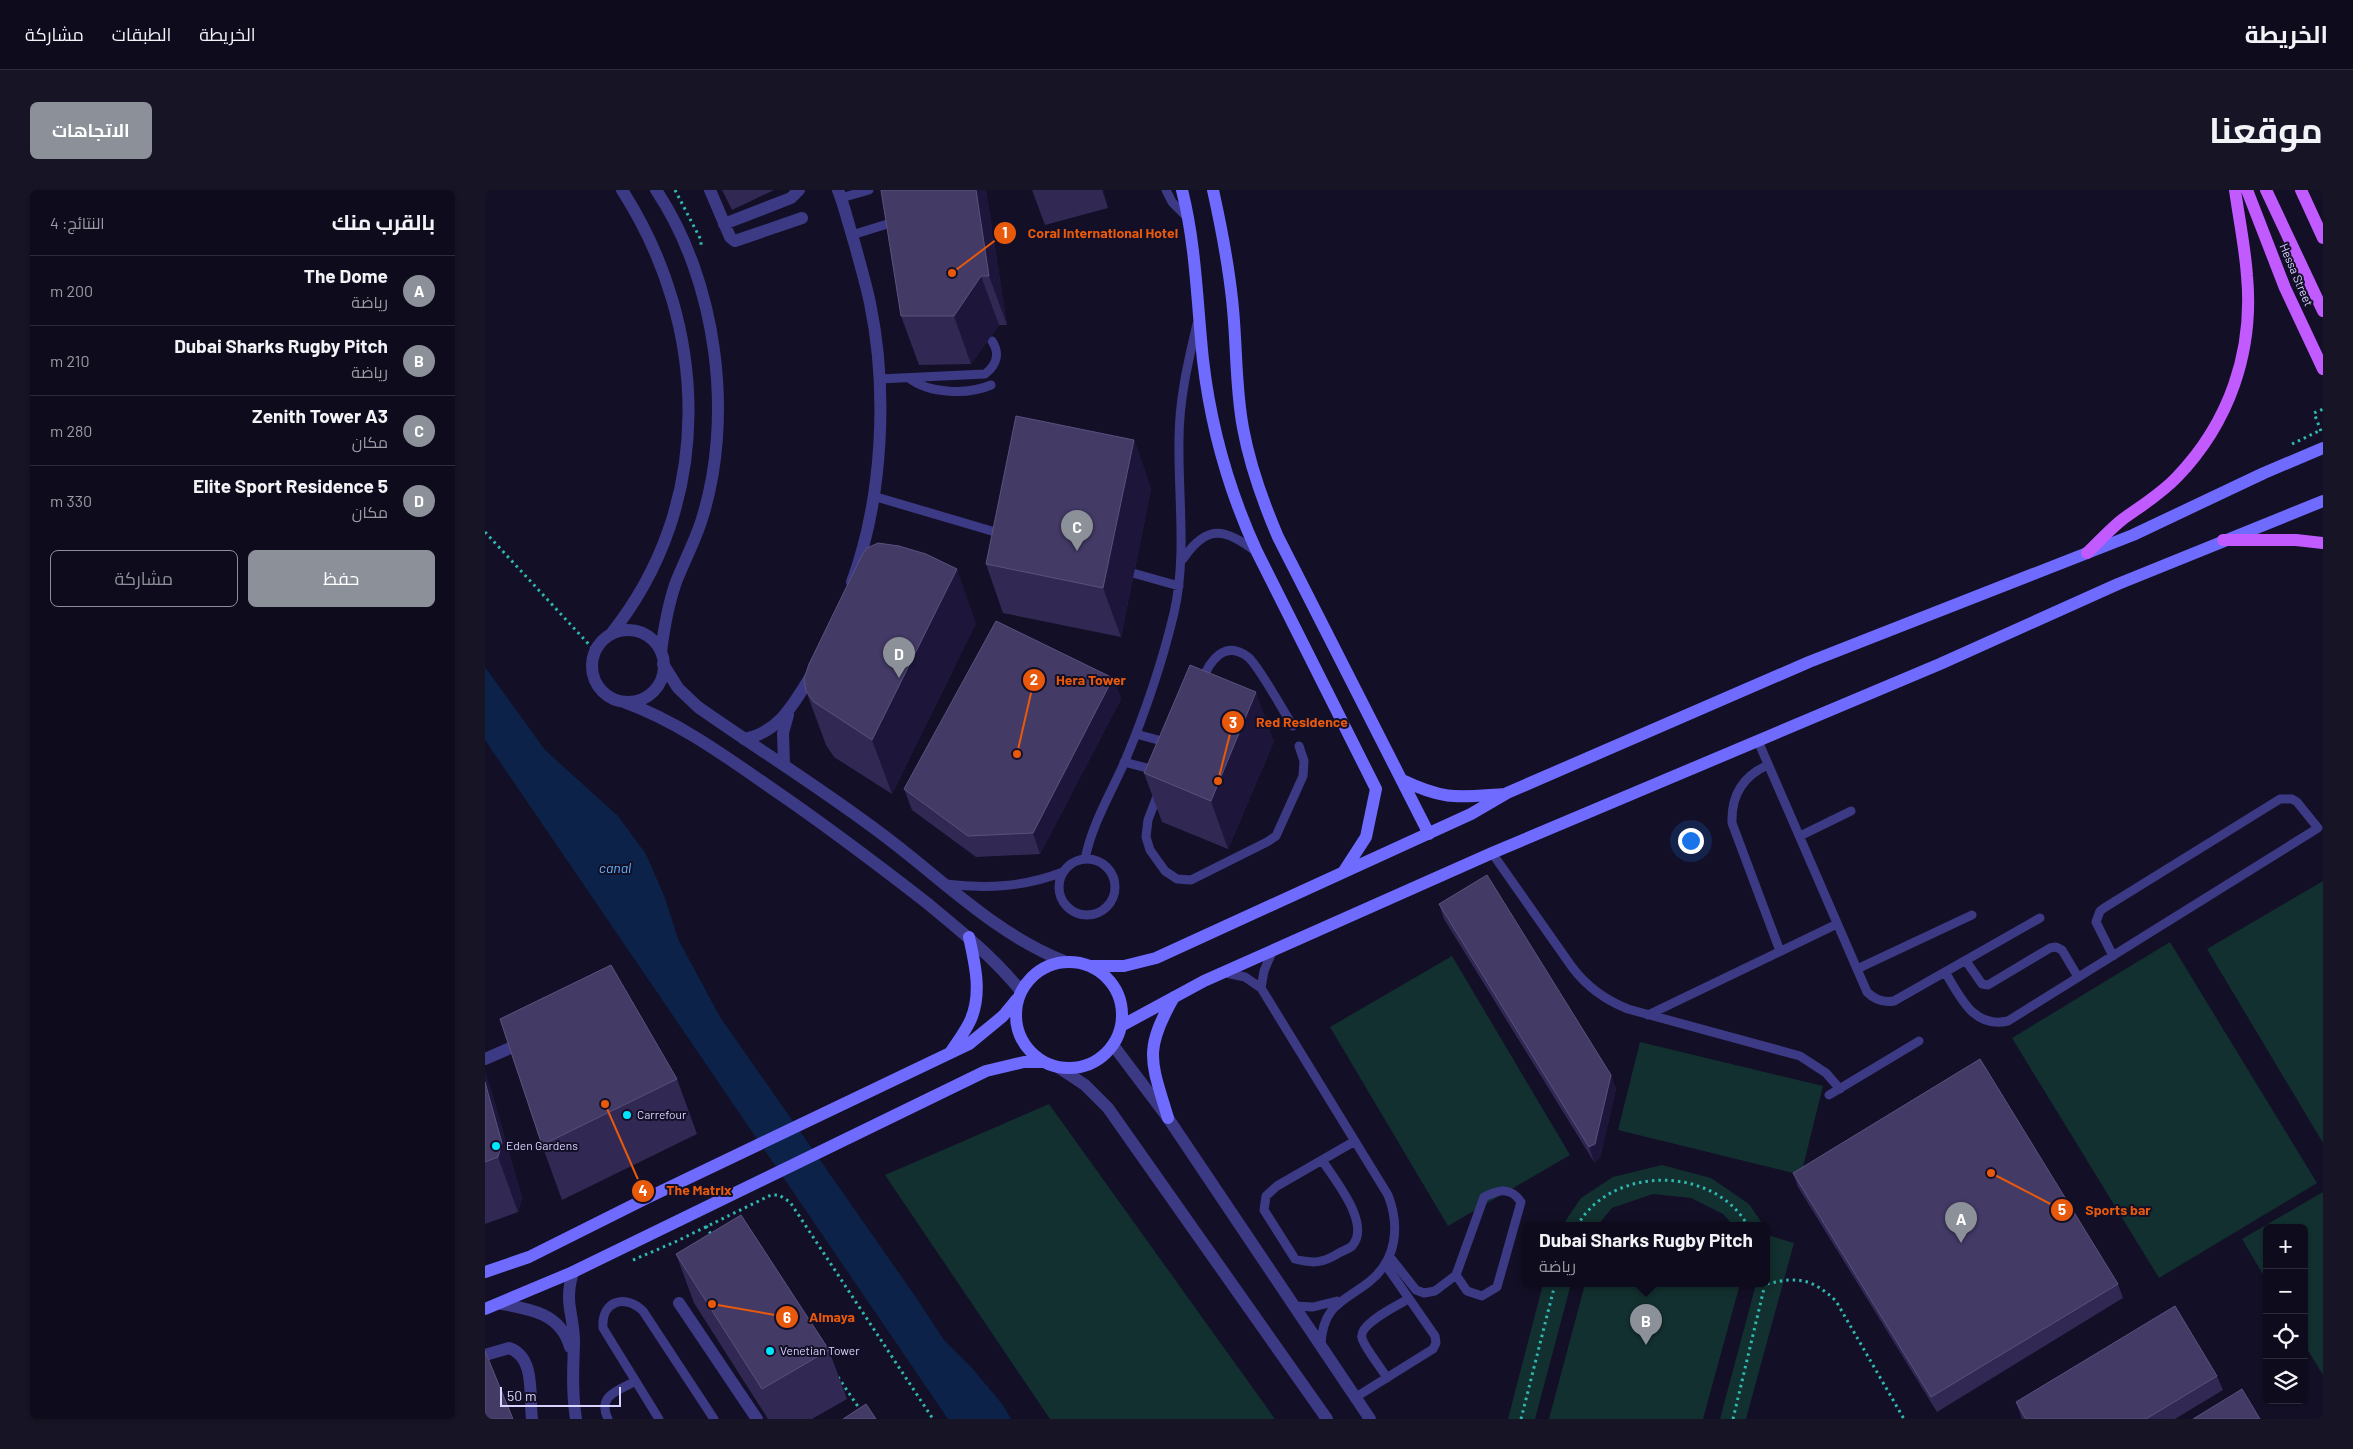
<!DOCTYPE html>
<html lang="ar">
<head>
<meta charset="utf-8">
<style>
  body { margin:0; font-family:Barlow,Cairo,sans-serif; background:#171425; color:#f1f3f6; direction:rtl }
  .controls { position:absolute; right:15px; bottom:15px; display:grid; overflow:hidden; border-radius:8px; box-shadow:0 1px 4px #0004 }
  .controls button { width:45px; height:45px; display:grid; place-items:center; padding:0; border:0; border-bottom:1px solid #2e2b3b; background:#0e0b1c; color:#f1f3f6; font:25px sans-serif }
  .scale { position:absolute; left:15px; bottom:12px; width:121px; box-sizing:border-box; padding-left:5px; border:2px solid #d9d4ff; border-top:0; font-size:14px; line-height:18px; white-space:nowrap; color:#d9d4ff; -webkit-text-stroke:4px #130f26; paint-order:stroke }
  .you { position:absolute; left:1205px; top:650px; width:18px; height:18px; margin:-12px; border:4px solid #fff; border-radius:50%; background:#1a73e8; box-shadow:0 0 0 8px #1a73e833 }
  .badge { display:grid; place-items:center; width:32px; height:32px; border-radius:50%; background:#8c9099; color:#fff; font-size:16px; font-weight:700 }
  .pin { position:absolute; translate:-50% -41px; filter:drop-shadow(0 1px 2px #0008) }
  .pin::after { content:''; position:absolute; top:26px; width:18px; height:15px; background:inherit; clip-path:polygon(0 0,100% 0,50% 100%) }
  .popup { position:absolute; left:1037px; top:1032px; width:248px; height:65px; box-sizing:border-box; display:grid; place-content:center; border-radius:8px; background:#0e0b1c; filter:drop-shadow(0 1px 4px #0005); font-size:16px; white-space:nowrap; color:#9b9ba3 }
  .popup b { font-size:19px; color:#f1f3f6 }
  .popup::after { content:''; position:absolute; left:50%; top:100%; margin-left:-10px; border:10px solid transparent; border-top-color:#0e0b1c }
  .list { margin:0; padding:0; list-style:none }
  h2 { display:flex; justify-content:space-between; align-items:center; height:65px; margin:0; padding:0 20px; font-size:21px }
  h2 small { font-size:16px; font-weight:400; color:#9b9ba3 }
  .list li { display:grid; grid-template-columns:32px 1fr auto; gap:15px; align-items:center; box-sizing:border-box; height:70px; padding:0 20px; border-top:1px solid #2e2b3b }
  .list b { display:block; font-size:19px; white-space:nowrap }
  .list p { margin:0; font-size:16px; white-space:nowrap; color:#9b9ba3 }
  .list em { font-size:16px; font-style:normal; color:#9b9ba3 }
  .actions { display:flex; gap:10px; padding:15px 20px }
  .actions a { flex:1; padding:11px 0; border:1px solid #8c9099; border-radius:8px; text-align:center; font-size:18px; color:#8c9099 }
  .actions .main { background:#8c9099; color:#fff }
  .icon { flex:none; width:28px; height:28px; fill:none; stroke:currentColor; stroke-width:2; stroke-linecap:round; stroke-linejoin:round }
  .map { position:relative; flex:none; width:1838px; height:1229px; overflow:hidden; direction:ltr; border-radius:8px }
  header { display:flex; align-items:center; gap:30px; box-sizing:border-box; height:70px; padding:0 25px; background:#0e0b1c; border-bottom:1px solid #2e2b3b }
  header strong { font-size:24px }
  nav { display:flex; gap:28px; margin-inline-start:auto; font-size:18px }
  .intro { display:flex; align-items:center; justify-content:space-between; box-sizing:border-box; height:120px; padding:0 30px }
  h1 { margin:0; font-size:35px }
  .button { padding:12px 22px; border-radius:8px; background:#8c9099; color:#fff; font-size:18px; font-weight:700 }
  main { display:flex; gap:30px; padding:0 30px }
  aside { flex:1; background:#0e0b1c; border-radius:8px; box-shadow:0 1px 4px #0004 }
  .map>svg:first-child { display:block }
</style>
</head>
<body>
<header>
<strong>الخريطة</strong>
<nav><a>الخريطة</a><a>الطبقات</a><a>مشاركة</a></nav>
</header>
<div class="intro"><h1>موقعنا</h1><a class="button">الاتجاهات</a></div>
<main>
<div class="map">
<svg width="1838" height="1229" viewBox="0 0 1838 1229">
  <rect width="100%" height="100%" fill="#130f26"/>
  <path fill="#12302f" d="M1838 691V953L1722 759Z
    M1685 752 1832 993 1674 1088 1527 848Z
    M967 766 1085 965 963 1036 845 837Z
    M1155 852 1338 896 1316 985 1133 940Z
    M564 914 790 1229H565L400 985Z
    M1177 975 1226 988 1264 1014 1279 1036H1249L1238 1024 1206 1008 1168 1004 1127 1018 1112 1036H1077L1096 1008 1128 987Z
    M1838 1002V1185L1819 1154V1038H1782V1091L1757 1049Z
    M1281 1039 1286 1046 1309 1053 1261 1229H1235L1271 1094H1281Z
    M1058 1094H1086L1050 1229H1023Z
    M1100 1094H1255L1218 1229H1064Z"/>
  <path fill="#0c2248" d="M0 477 60 560 133 626 161 664 180 708 193 749 235 827 428 1103 459 1150 487 1178 518 1215 526 1229H463L0 550Z"/>
  <g fill="none" stroke-linecap="round" stroke-linejoin="round">
    <path stroke="#2fb8b0" stroke-width="3" stroke-dasharray="2.5 4" stroke-linecap="butt" d="M190 0 216 50V55
      M1836 241 1829 223 1838 219
      M1807 254 1836 240
      M0 342 110 461
      M221 1036 227 1046
      M1092 1036C1126 975 1229 975 1263 1036
      M148 1070 190 1052 286 1005H294L305 1012 448 1229
      M1282 1094C1313 1086 1328 1089 1351 1111L1419 1229
      M353 1187 376 1221
      M1036 1229 1070 1094
      M1248 1229 1281 1090"/>
    <path stroke="#3d3a85" stroke-width="9" d="M681 0 687 12 704 29
      M356 8 384 0
      M367 45 412 31
      M424 188C444 204 483 205 506 195
      M394 189 500 184C512 175 515 163 507 151
      M388 306 517 344
      M698 369C721 335 739 337 770 361
      M637 380 694 396
      M717 491C724 472 739 449 763 467 774 476 798 521 808 536
      M651 544 684 553
      M1273 551 1382 802C1390 810 1398 813 1409 811L1555 728
      M639 572 673 581
      M1283 575C1258 586 1246 605 1247 633L1295 761
      M674 601 663 630 661 647 665 660 680 681 692 689 706 690 782 652 791 646 818 586 819 571 814 556
      M1315 646 1366 621
      M1007 663 1087 777C1102 797 1120 810 1143 819L1315 866 1341 883 1355 899
      M574 697a28 28 0 1 1 56 0a28 28 0 1 1-56 0Z
      M600 669C607 634 626 603 640 571 660 523 677 473 689 423 702 366 693 308 694 250 694 210 703 172 712 134
      M460 694C502 699 539 697 578 682
      M1481 771 1497 794 1503 795 1565 758 1571 757 1577 760 1593 787
      M1372 779 1487 725
      M1460 782C1475 806 1488 839 1523 831L1833 638 1812 612 1807 609H1795L1619 718 1615 721 1611 732 1628 766
      M741 783 760 787 776 798 903 1005C915 1036 912 1070 884 1092 858 1112 838 1115 836 1154
      M776 798 779 781 787 762
      M1163 825 1352 734
      M1344 905 1434 851
      M837 970C849 989 887 1034 867 1056 864 1059 857 1061 854 1063 838 1073 828 1074 810 1069L779 1020 781 1006 792 996 870 951
      M905 1067 931 1100 939 1103 950 1101 971 1085 999 1007C1014 1000 1025 996 1036 1012L1012 1097 997 1106 982 1101 971 1085
      M810 1116 828 1117 852 1111
      M902 1188C897 1179 879 1157 877 1148 873 1134 912 1116 923 1109
      M871 1207 948 1159 951 1153 950 1146 900 1074
      M123 1229C112 1206 132 1201 149 1192
      M174 1229 118 1138C116 1112 139 1103 158 1121L229 1229"/>
    <path stroke="#3d3a85" stroke-width="12" d="M225 0 245 47 250 51 317 28
      M353 0C360 18 364 36 370 55 375 74 381 94 385 113 403 200 398 308 367 392
      M239 34 306 8 314 0
      M259 549C296 542 310 511 329 481
      M299 575 298 543 303 525
      M0 869 39 852
      M88 1082C78 1115 90 1126 89 1155 88 1180 87 1204 91 1229
      M194 1113 272 1229
      M17 1114C46 1119 76 1124 85 1157
      M0 1165 24 1158C51 1167 44 1206 47 1229"/>
    <path stroke="#3d3a85" stroke-width="12" d="M171 0C232 91 250 228 216 332 209 353 199 372 191 392 183 415 179 438 176 462
      M107 476a36 36 0 1 1 72 0a36 36 0 1 1-72 0Z
      M126 444C230 314 225 137 137 0
      M178 474 193 498 213 517C277 562 344 603 406 651 462 694 513 745 579 771
      M139 512C200 534 252 575 305 611 352 644 397 678 442 713 476 741 508 767 536 801
      M628 855 683 928 885 1229
      M573 877 600 895 623 918 842 1229"/>
    <path stroke="#6f6bff" stroke-width="12" d="M697 0C711 55 712 113 718 170 726 239 743 299 772 362L891 599 881 647 859 681
      M728 0C736 36 743 72 747 109 752 152 750 196 758 238 765 276 778 312 793 347L944 644
      M917 590C961 611 973 607 1020 604
      M531 825a53 53 0 1 1 106 0a53 53 0 1 1-106 0Z
      M607 776H639L671 768 986 624 1022 603 1324 472 1648 345 1779 283 1838 258
      M636 836 719 791 1007 663 1455 474 1633 394 1838 311
      M465 863C472 852 481 841 486 829 497 803 490 774 484 747
      M683 928C666 871 658 861 689 807
      M0 1082 44 1067 164 1007 484 854 518 826 532 809
      M0 1119 88 1082 501 881 539 872H559"/>
    <path stroke="#c25bff" stroke-width="12" d="M1762 0 1800 98 1838 179
      M1781 0 1838 121
      M1816 0 1838 48
      M1738 350H1811L1838 353
      M1602 363C1614 352 1625 339 1638 329 1656 316 1676 304 1692 287 1744 233 1769 162 1762 86 1760 57 1754 29 1750 0"/>
  </g>
  <path fill="#312854" d="M237 0H289L247 20Z
    M396 0H501L522 135H514L486 174 434 175 416 126Z
    M547 0H618L623 18 560 35Z
    M649 250 666 299 636 447 518 423 501 374Z
    M491 433 407 604 349 567 341 555 321 501Z
    M628 488 636 509 555 664 491 667 427 620 419 599Z
    M789 551 743 659 677 632 659 583Z
    M954 714 1126 885 1131 899 1115 968 1109 972 959 729Z
    M0 883 7 903 37 1008 33 1022 0 1034Z
    M192 889 212 944 77 1010 57 955Z
    M1308 983 1633 1094 1638 1108 1452 1222 1313 997Z
    M191 1064 344 1160 362 1209 327 1229H283L209 1113Z
    M1732 1186 1738 1200 1690 1229H1537L1531 1212Z"/>
  <path fill="#1d163a" d="M491 0H501L522 135 504 86Z
    M617 0H618L623 18Z
    M496 86 514 135 486 174 469 126Z
    M649 250 666 299 636 447 618 398Z
    M472 379 491 433 407 604 387 550Z
    M628 488 636 509 555 664 548 643Z
    M771 502 789 551 743 659 726 611Z
    M0 883 7 903 37 1008 33 1022 13 967 0 892Z
    M1126 885 1131 899 1115 968 1109 972 1104 957Z"/>
  <path fill="#433a66" stroke="#5a527e" d="M396 0H491L504 86H496L469 126H416Z
    M531 226 649 250 618 398 501 374Z
    M393 353 414 356 441 364 472 379 387 550 329 512 321 501 319 489 324 474 376 367 382 358Z
    M511 431 628 488 548 643 483 646 419 599Z
    M705 475 771 502 726 611 659 583Z
    M1002 685 1126 885 1110 954 1104 957 954 714Z
    M126 775 192 889 57 955 15 829Z
    M1495 869 1633 1094 1446 1207 1308 983Z
    M0 892 17 953 13 967 0 972Z
    M256 1025 344 1160 277 1199 191 1064Z
    M1690 1116 1732 1186 1661 1229H1541L1531 1212Z
    M0 1161 28 1229H0Z
    M1757 1199 1775 1229H1708Z
    M381 1214 391 1229H358Z"/>
  <g fill="#00e5ff" stroke="#130f26" stroke-width="2">
    <circle cx="142" cy="925" r="5"/>
    <circle cx="11" cy="956" r="5"/>
    <circle cx="285" cy="1161" r="5"/>
  </g>
  <g text-anchor="middle" stroke-width="4" stroke-linejoin="round" paint-order="stroke">
    <g font-size="12" fill="#d9d4ff" stroke="#130f26">
      <text transform="translate(1811 85) rotate(67)" y="4">Hessa Street</text>
    </g>
    <g font-size="12" fill="#d9d4ff" stroke="#130f26" text-anchor="start">
      <text x="152" y="929">Carrefour</text>
      <text x="21" y="960">Eden Gardens</text>
      <text x="295" y="1165">Venetian Tower</text>
    </g>
    <g font-size="14" font-style="italic" fill="#62b6ff" stroke="#130f26">
      <text x="130" y="683">canal</text>
    </g>
  </g>
  <path fill="none" stroke="#e8590c" stroke-width="2" d="M467 83L520 43M532 564L549 490M733 591L748 532M120 914L158 1001M1506 983L1577 1020M227 1114L302 1127"/>
  <g fill="#e8590c" stroke="#130f26" stroke-width="2">
    <circle cx="467" cy="83" r="5"/>
    <circle cx="532" cy="564" r="5"/>
    <circle cx="733" cy="591" r="5"/>
    <circle cx="120" cy="914" r="5"/>
    <circle cx="1506" cy="983" r="5"/>
    <circle cx="227" cy="1114" r="5"/>
    <circle cx="520" cy="43" r="12"/>
    <circle cx="549" cy="490" r="12"/>
    <circle cx="748" cy="532" r="12"/>
    <circle cx="158" cy="1001" r="12"/>
    <circle cx="1577" cy="1020" r="12"/>
    <circle cx="302" cy="1127" r="12"/>
  </g>
  <g font-size="15" text-anchor="middle" font-weight="bold" fill="#fff">
    <text x="520" y="48">1</text>
    <text x="549" y="495">2</text>
    <text x="748" y="538">3</text>
    <text x="158" y="1006">4</text>
    <text x="1577" y="1025">5</text>
    <text x="302" y="1133">6</text>
  </g>
  <g font-size="14" text-anchor="middle" font-weight="bold" fill="#e8590c" stroke="#130f26" stroke-width="4" stroke-linejoin="round" paint-order="stroke">
    <text x="618" y="48">Coral International Hotel</text>
    <text x="606" y="495">Hera Tower</text>
    <text x="817" y="537">Red Residence</text>
    <text x="214" y="1005">The Matrix</text>
    <text x="1633" y="1025">Sports bar</text>
    <text x="347" y="1132">Almaya</text>
  </g>
</svg>
<div class="controls">
<button>+</button>
<button>−</button>
<button><svg class="icon" aria-label="locate" viewBox="0 0 24 24"><circle cx="12" cy="12" r="6"/><path d="M12 2v4M12 18v4M2 12h4M18 12h4"/></svg></button>
<button><svg class="icon" aria-label="layers" viewBox="0 0 24 24"><path d="M12 4l9 5-9 5-9-5zM3 14l9 5 9-5"/></svg></button>
</div>
<div class="scale">50 m</div>
<div class="you"></div>
<div class="pin badge" style="left:1476px;top:1053px">A</div>
<div class="pin badge" style="left:1161px;top:1155px">B</div>
<div class="popup"><b>Dubai Sharks Rugby Pitch</b>رياضة</div>
<div class="pin badge" style="left:592px;top:361px">C</div>
<div class="pin badge" style="left:414px;top:488px">D</div>
</div>
<aside>
<h2>بالقرب منك<small>النتائج: 4</small></h2>
<ul class="list">
<li><span class="badge">A</span><div><b>The Dome</b><p>رياضة</p></div><em>200 m</em></li>
<li><span class="badge">B</span><div><b>Dubai Sharks Rugby Pitch</b><p>رياضة</p></div><em>210 m</em></li>
<li><span class="badge">C</span><div><b>Zenith Tower A3</b><p>مكان</p></div><em>280 m</em></li>
<li><span class="badge">D</span><div><b>Elite Sport Residence 5</b><p>مكان</p></div><em>330 m</em></li>
</ul>
<div class="actions"><a class="main">حفظ</a><a>مشاركة</a></div>
</aside>
</main>
</body>
</html>
